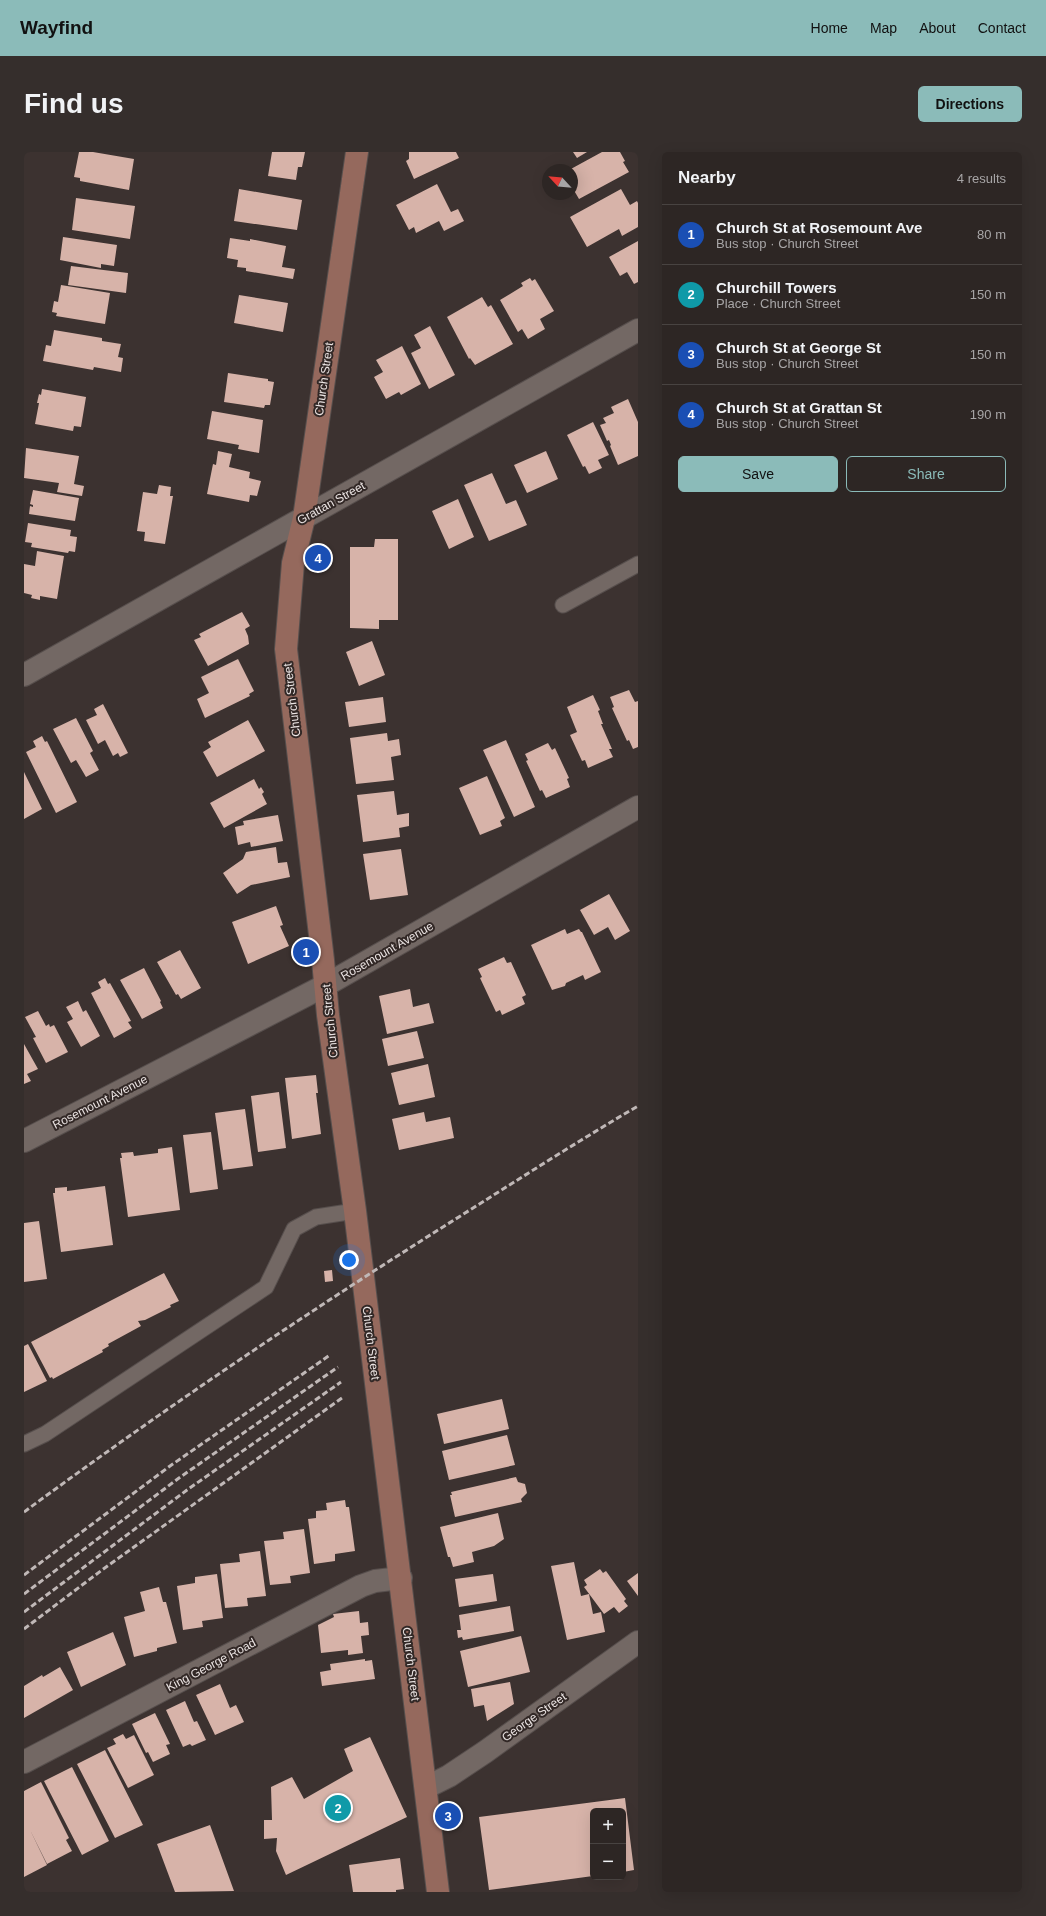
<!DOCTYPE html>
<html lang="en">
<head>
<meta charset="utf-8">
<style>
  body { margin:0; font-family:Arial,sans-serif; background:#352e2c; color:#f1f3f6 }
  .controls { position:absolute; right:12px; bottom:12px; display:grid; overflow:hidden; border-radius:6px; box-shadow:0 4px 16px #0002 }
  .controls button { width:36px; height:36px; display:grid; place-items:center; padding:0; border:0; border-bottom:1px solid #484341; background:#2d2624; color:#f1f3f6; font:20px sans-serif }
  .compass { position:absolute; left:518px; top:12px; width:36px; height:36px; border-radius:50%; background:#2d2624; box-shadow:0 4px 16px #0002; rotate:296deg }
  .you { position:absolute; left:325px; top:1108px; width:14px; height:14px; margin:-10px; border:3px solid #fff; border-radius:50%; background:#1a73e8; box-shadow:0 0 0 6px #1a73e833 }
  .badge { display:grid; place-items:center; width:26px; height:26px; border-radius:50%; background:#8bbbb9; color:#fff; font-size:13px; font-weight:700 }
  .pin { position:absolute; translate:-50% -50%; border:2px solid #fff; box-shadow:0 1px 4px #0006 }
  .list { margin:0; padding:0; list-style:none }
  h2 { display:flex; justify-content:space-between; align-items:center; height:52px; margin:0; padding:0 16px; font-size:17px }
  h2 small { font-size:13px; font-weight:400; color:#a7a5a6 }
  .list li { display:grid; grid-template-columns:26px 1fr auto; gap:12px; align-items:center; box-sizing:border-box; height:60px; padding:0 16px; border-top:1px solid #484341 }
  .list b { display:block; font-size:15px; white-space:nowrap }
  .list p { margin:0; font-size:13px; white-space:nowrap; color:#a7a5a6 }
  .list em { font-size:13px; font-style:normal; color:#a7a5a6 }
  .actions { display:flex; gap:8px; padding:12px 16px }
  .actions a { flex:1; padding:9px 0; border:1px solid #8bbbb9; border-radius:6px; text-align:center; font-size:14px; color:#8bbbb9 }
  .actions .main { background:#8bbbb9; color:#111 }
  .map { position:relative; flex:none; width:614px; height:1740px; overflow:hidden; border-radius:6px }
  header { display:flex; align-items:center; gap:24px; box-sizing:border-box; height:56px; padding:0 20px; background:#8bbbb9; color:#111 }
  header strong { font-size:19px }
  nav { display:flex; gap:22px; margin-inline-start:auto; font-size:14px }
  .intro { display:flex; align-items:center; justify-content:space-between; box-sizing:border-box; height:96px; padding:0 24px }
  h1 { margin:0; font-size:28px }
  .button { padding:10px 18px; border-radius:6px; background:#8bbbb9; color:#111; font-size:14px; font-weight:700 }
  main { display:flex; gap:24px; padding:0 24px }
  aside { flex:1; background:#2d2624; border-radius:6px; box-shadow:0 4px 16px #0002 }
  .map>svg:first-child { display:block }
</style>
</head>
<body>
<header>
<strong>Wayfind</strong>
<nav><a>Home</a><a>Map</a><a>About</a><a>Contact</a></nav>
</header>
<div class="intro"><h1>Find us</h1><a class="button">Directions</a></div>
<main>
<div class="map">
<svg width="614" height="1740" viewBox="0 0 614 1740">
  <rect width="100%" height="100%" fill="#3c3230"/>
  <path fill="#d7b3a9" d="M55 0H69L110 7 105 38 56 29V26L50 25Z
    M248 0H281L278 15H274L272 28 244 24Z
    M385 0H432L435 6 390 27 382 9 385 7Z
    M549 0H563L553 6Z
    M578 0H596L601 9 599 10 605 20 555 47 548 35V18H545Z
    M413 32 427 60 434 57 440 69 420 79 415 69 392 81 390 75 385 78 372 53Z
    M215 37 278 48 273 78 210 69Z
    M597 37 606 53 613 49 614 51V75L598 84 595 77 563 95 546 65Z
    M52 46 111 54 106 87 48 78Z
    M39 85 93 93 90 114 77 112V116L36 108Z
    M206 86 226 89V87L262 94 258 115 271 117 269 127 222 119V116L213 115 214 108 203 106Z
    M614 89V130L610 132 603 120 596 124 585 105Z
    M47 114 104 121 102 141 44 133Z
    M506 126 508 129 511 127 530 159 516 167 521 177 504 187 498 177 494 180 476 148 499 134 497 131Z
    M37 133 86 141 81 172 32 164 33 161 28 160 30 149 34 150Z
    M215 143 264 151 259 180 210 171Z
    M458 145 464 155 467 153 489 192 451 213 446 206 445 207 423 165Z
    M406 174 431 223 405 237 387 201 397 196 390 183Z
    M30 178 78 186V189L97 192 94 205 99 206 97 220 70 215 69 218 19 209 22 193 27 194Z
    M378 194 397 232 377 243 375 240 362 247 350 225 359 220 352 208Z
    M204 221 244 227V229L250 230 246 253H241L240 256 200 250Z
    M18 237 62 245 57 275 50 274 49 279 11 272 15 251H13L15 242 17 243Z
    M604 247 614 270V304L594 313 586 294 587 293 585 288 583 289 576 273 582 271 579 266 590 261 587 255Z
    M188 259 239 268 235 301 214 297 215 293 183 287Z
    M569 270 585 303 574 308 578 316 565 322 561 314 559 315 543 283Z
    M2 296 55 304 50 332 60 334 58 344 33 340 35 331 0 326Z
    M194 299 208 302 205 315 226 320 225 326 237 329 233 344 226 343 225 350 183 342 189 312 192 313Z
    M522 299 534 327 503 341 490 313Z
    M468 321 482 352 492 348 503 373 465 389 440 333Z
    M135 333 147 335 146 344H149L141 392 120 389 121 380 113 379 119 340 133 342Z
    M9 338 55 346 51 369 5 362 6 354 9 355V353L6 352Z
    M434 347 450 385 425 397 408 359Z
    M4 371 47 378 46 384 53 385 51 400 45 399 44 401 7 395 8 391 1 390Z
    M351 387H374V468H355V477L326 476V395H350Z
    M13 399 40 404 33 447 16 444V448L7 446 8 443 0 441V412L11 414Z
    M218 460 226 474 221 477 224 484 225 492 184 514 170 488 177 485 175 482Z
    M348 489 361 523 335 534 322 500Z
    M214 507 230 539 225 542 226 544 181 566 173 547 185 541 177 525Z
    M605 538 611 550 614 549V595L609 597 605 588 603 589 588 556 590 555 586 545Z
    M569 543 576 558 574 559 579 572H577L588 597H585L589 605 564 616 561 608 558 609 546 583 553 580 543 555Z
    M359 545 362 570 325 575 321 550Z
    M79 552 104 601 96 605 94 601 89 604 81 588 74 592 62 568 73 563 70 557Z
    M52 566 69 599 66 601 75 618 62 625 52 608 47 611 29 577Z
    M224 568 241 599 193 625 179 600 187 595 184 590Z
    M363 581 364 589 375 587 377 603 367 605 370 628 332 632 326 586Z
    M18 584 21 590 23 589 53 650 32 661 2 600 12 595 9 589Z
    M482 588 511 655 490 665 459 598Z
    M524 591 528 598 531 596 545 626 543 627 546 635 522 646 518 638 516 639 502 609 504 608 501 602Z
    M0 620 18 657 0 667Z
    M463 624 481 666 476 669 478 674 456 683 435 636Z
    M230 627 235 637 237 635 240 640 238 642 243 652 200 676 186 651Z
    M370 639 373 663 385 661V674L375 676 376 685 339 690 333 643Z
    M254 663 259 689 227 695 226 690 214 693 211 675 220 673 219 669Z
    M252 695 254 711 263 710 266 725 227 733 213 742 199 721 219 707 222 700Z
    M377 697 384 743 346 748 339 702Z
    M585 742 606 779 591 788 584 775 570 783 556 758Z
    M252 754 259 773 256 774 265 794 224 812 208 770Z
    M541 777 543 782 555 777 557 780H558L577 820 561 828 559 823 542 831 541 834 528 838 507 793Z
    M156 798 177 836 157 847 154 842 152 843 133 810Z
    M480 805 483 811 487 810 502 843 498 845 501 852 478 863 476 858 472 860 456 826 458 825 454 817Z
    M120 816 137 849 136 850 139 856 118 867 96 828Z
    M81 826 84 832 86 831 107 869 104 870 108 876 90 886 67 841 77 836 74 830Z
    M386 837 389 855 405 851 410 871 363 882 355 844Z
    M54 849 59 860 62 858 76 884 57 895 43 870 49 867 42 855Z
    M14 859 22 874 25 872 26 875 30 873 44 900 22 911 9 886 12 885 1 865Z
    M393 879 400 906 364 914 358 887Z
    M0 892 14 917 3 922 7 929 0 932Z
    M404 912 411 945 375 953 367 921Z
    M292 923 294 941H292L297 982 268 987 261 926Z
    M255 940 262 996 234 1000 227 944Z
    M221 957 229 1014 199 1018 191 961Z
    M400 960 402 970 426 965 430 986 375 998 368 967Z
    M187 980 194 1037 166 1041 159 983Z
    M148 995 156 1058 104 1065 96 1006H98L97 1001 109 1000 110 1004 134 1001V997Z
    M81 1034 89 1093 37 1100 29 1041H31V1036L43 1035V1039Z
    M15 1069 23 1127 0 1130V1071Z
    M308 1118 309 1129 301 1130 300 1119Z
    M140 1121 155 1149 146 1153 147 1155 121 1168 114 1169 117 1174 84 1192 85 1194 78 1198 79 1200 29 1227 28 1225 26 1226 7 1190Z
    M4 1192 23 1229 0 1240V1194Z
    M478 1247 485 1277 420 1292 413 1262Z
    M483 1283 491 1313 425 1328 418 1299Z
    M492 1325 494 1330 501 1332 503 1341 497 1347 498 1350 431 1365 426 1343H428L427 1340Z
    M321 1348 322 1355H325L331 1399 311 1402V1409L290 1412 284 1367 292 1366V1359L303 1358 302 1351Z
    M474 1361 480 1387 470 1394 448 1400 450 1410 429 1415 426 1405H424L416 1375Z
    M280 1377 286 1421 266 1424 267 1431 246 1433 240 1389 260 1387 259 1380Z
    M236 1399 242 1444 223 1446 224 1454 201 1456 196 1412 216 1410 215 1402Z
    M550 1410 557 1444 565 1442 569 1462 577 1460 581 1480 543 1488 527 1414Z
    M576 1417 579 1421 582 1419 602 1447 600 1449 604 1454 595 1461 590 1455 580 1462 560 1435 563 1433 560 1428Z
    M614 1421V1444L603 1429Z
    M193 1422 199 1466 178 1469 179 1475 159 1478 153 1434 171 1431V1425Z
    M469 1422 473 1449 435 1455 431 1427Z
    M135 1435 139 1450H142L153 1491 133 1496V1499L110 1505 100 1465 121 1459 116 1440Z
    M486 1454 490 1479 439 1488 438 1485 434 1486 433 1478H437L435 1463Z
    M335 1459 336 1471 344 1470 345 1483 337 1484 339 1501 324 1503V1498L297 1501 294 1473 310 1465 309 1462Z
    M89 1480 102 1513 57 1535 43 1500Z
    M497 1484 506 1520 444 1535 436 1499Z
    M341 1507V1509L348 1508 351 1527 298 1534 296 1520 307 1518 306 1512Z
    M36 1515 49 1538 0 1566V1534L18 1523 19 1525Z
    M486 1530 490 1552 463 1569 460 1553 450 1555 447 1537Z
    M196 1532 206 1556 212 1553 220 1570 191 1583 172 1543Z
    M161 1549 170 1570 173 1569 182 1588 168 1594 166 1592 159 1595 142 1558Z
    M131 1561 146 1592 142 1593 146 1602 129 1610 124 1600 122 1601 108 1572Z
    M99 1582 102 1587 110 1583 130 1623 104 1636 83 1596 92 1592 89 1587Z
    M346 1585 383 1665 262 1723 252 1699 253 1686 240 1687V1668H248L247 1635 268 1625 280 1647 329 1619 320 1597Z
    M81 1598 119 1673 91 1686 53 1612Z
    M48 1615 85 1689 58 1703 20 1629Z
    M17 1630 45 1686 42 1688 48 1699 23 1712 6 1678 23 1713 0 1725V1639Z
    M601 1646 610 1718 599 1720V1659H569V1724L465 1738 455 1665Z
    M186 1673 210 1739 151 1740 133 1692Z
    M376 1706 380 1737 372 1738V1740H329L325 1713Z"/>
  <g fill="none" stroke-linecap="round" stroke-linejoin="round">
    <g stroke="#574f4d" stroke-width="17">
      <path id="lane" d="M539 453 614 412
        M0 1292 21 1282 242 1135 270 1077 292 1065 331 1059"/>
    </g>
    <g stroke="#574f4d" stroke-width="24">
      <path id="street" d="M0 523 614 178
        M0 989 302 833 614 655
        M0 1610 337 1434 351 1429 377 1426
        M403 1635 425 1624 461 1600 614 1490"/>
    </g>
    <g stroke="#574f4d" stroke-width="24">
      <path id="secondary" d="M333 0 280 366 269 411 262 497 299 808 304 863 331 1059 414 1740"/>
    </g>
    <use href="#lane" stroke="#736864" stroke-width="15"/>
    <use href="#street" stroke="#736864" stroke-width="22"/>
    <use href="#secondary" stroke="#95695d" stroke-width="22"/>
    <path stroke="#c0b8b7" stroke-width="3" stroke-dasharray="6 3" stroke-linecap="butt" d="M0 1360C137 1259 278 1164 422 1073 486 1033 549 992 614 954
      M0 1423 146 1314 306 1203
      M0 1442 155 1326 314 1215
      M0 1460 163 1338 317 1230
      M0 1477 78 1418 318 1246"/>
  </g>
  <g text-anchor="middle" stroke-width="4" stroke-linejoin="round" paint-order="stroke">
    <g font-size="12" fill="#ebe4e3" stroke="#322826">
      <text transform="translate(300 227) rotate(-82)" y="4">Church Street</text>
      <text transform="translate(307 351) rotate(-29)" y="4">Grattan Street</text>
      <text transform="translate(268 548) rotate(-97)" y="4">Church Street</text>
      <text transform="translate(363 799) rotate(-30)" y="4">Rosemount Avenue</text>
      <text transform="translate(306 869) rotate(-96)" y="4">Church Street</text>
      <text transform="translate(76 950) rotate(-27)" y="4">Rosemount Avenue</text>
      <text transform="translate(347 1191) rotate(83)" y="4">Church Street</text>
      <text transform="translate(387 1512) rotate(83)" y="4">Church Street</text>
      <text transform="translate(187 1513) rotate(-28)" y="4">King George Road</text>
      <text transform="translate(510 1565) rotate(-35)" y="4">George Street</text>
    </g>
  </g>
</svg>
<div class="controls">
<button>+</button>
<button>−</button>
</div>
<svg class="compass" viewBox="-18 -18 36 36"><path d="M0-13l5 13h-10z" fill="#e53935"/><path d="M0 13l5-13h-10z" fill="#a7a5a6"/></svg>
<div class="you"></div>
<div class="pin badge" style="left:282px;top:800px;background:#1a4fb4">1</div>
<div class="pin badge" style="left:314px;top:1656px;background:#0f9aa8">2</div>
<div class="pin badge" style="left:424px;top:1664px;background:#1a4fb4">3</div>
<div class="pin badge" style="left:294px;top:406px;background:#1a4fb4">4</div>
</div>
<aside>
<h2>Nearby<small>4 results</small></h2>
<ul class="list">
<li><span class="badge" style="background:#1a4fb4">1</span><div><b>Church St at Rosemount Ave</b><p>Bus stop · Church Street</p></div><em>80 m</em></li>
<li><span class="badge" style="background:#0f9aa8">2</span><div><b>Churchill Towers</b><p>Place · Church Street</p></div><em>150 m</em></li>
<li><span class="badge" style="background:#1a4fb4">3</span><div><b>Church St at George St</b><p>Bus stop · Church Street</p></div><em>150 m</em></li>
<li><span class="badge" style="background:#1a4fb4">4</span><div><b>Church St at Grattan St</b><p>Bus stop · Church Street</p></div><em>190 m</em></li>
</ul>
<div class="actions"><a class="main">Save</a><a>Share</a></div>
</aside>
</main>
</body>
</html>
